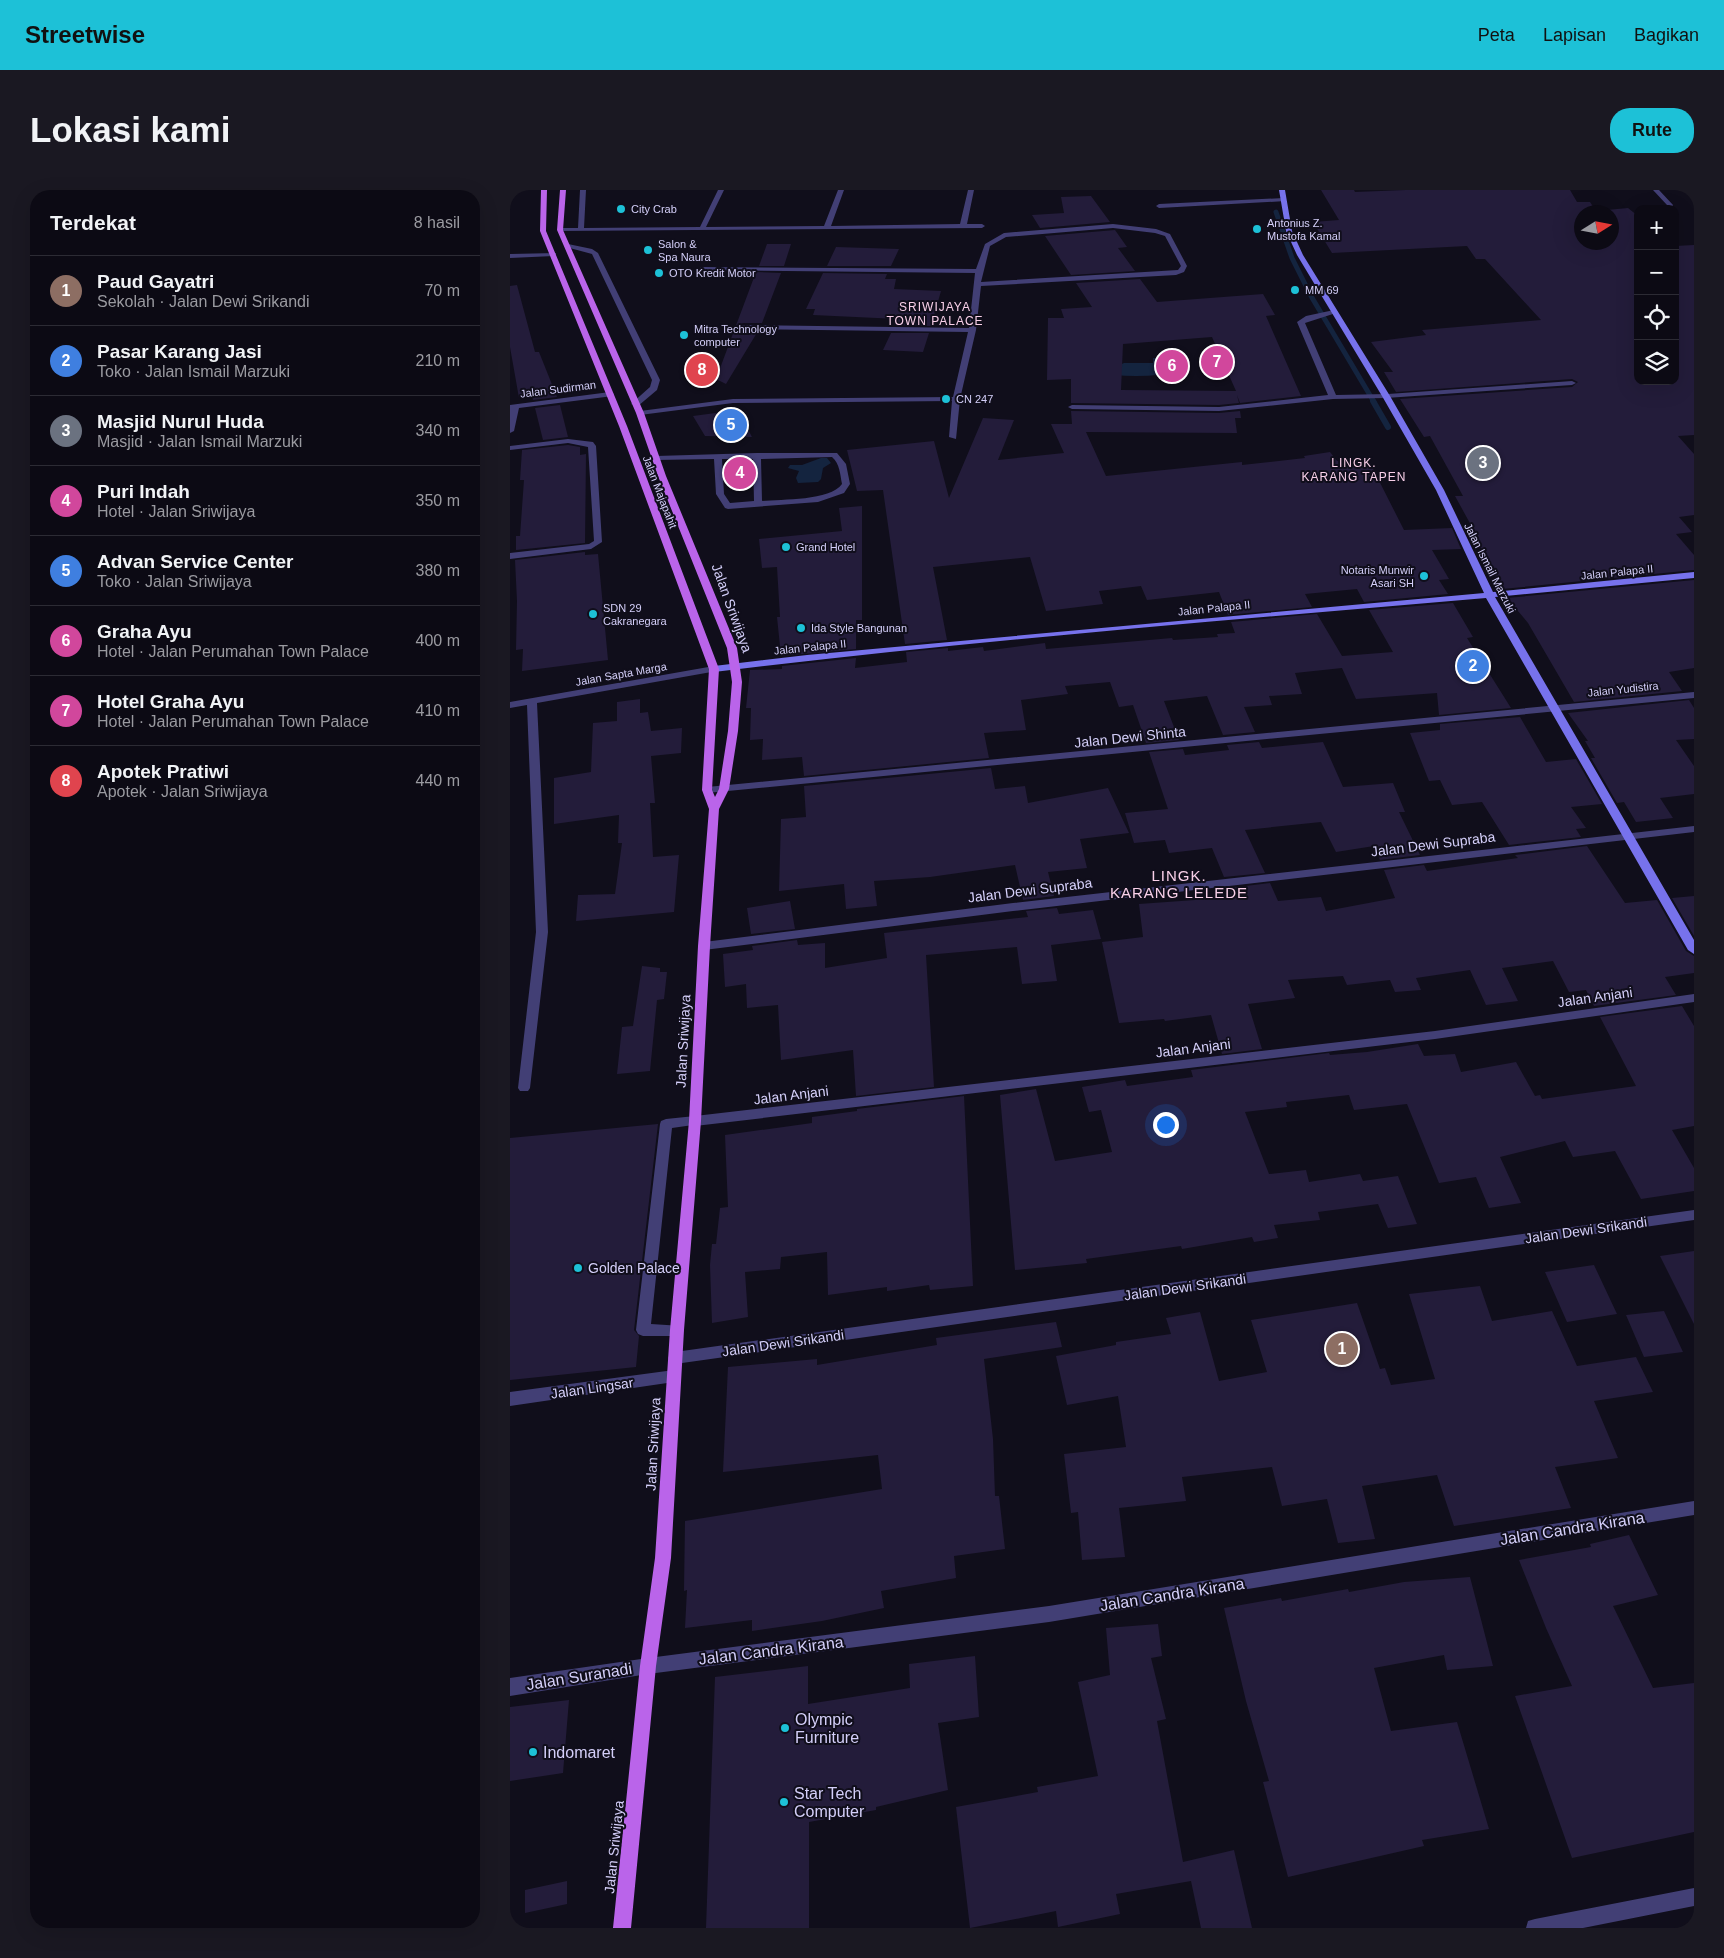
<!DOCTYPE html>
<html lang="id">
<head>
<meta charset="utf-8">
<style>
  body { margin:0; font-family:Helvetica,sans-serif; background:#1a1822; color:#f1f3f6 }
  .controls { position:absolute; right:15px; top:15px; display:grid; overflow:hidden; border-radius:10px; box-shadow:0 5px 20px #0002 }
  .controls button { width:45px; height:45px; display:grid; place-items:center; padding:0; border:0; border-bottom:1px solid #2c2b34; background:#0c0a14; color:#f1f3f6; font:25px sans-serif }
  .compass { position:absolute; left:1064px; top:15px; width:45px; height:45px; border-radius:50%; background:#0c0a14; box-shadow:0 5px 20px #0002; rotate:79deg }
  .you { position:absolute; left:655px; top:934px; width:18px; height:18px; margin:-12px; border:4px solid #fff; border-radius:50%; background:#1a73e8; box-shadow:0 0 0 8px #1a73e833 }
  .badge { display:grid; place-items:center; width:32px; height:32px; border-radius:50%; background:#1dc1d7; color:#fff; font-size:16px; font-weight:700 }
  .pin { position:absolute; translate:-50% -50%; border:2px solid #fff; box-shadow:0 1px 5px #0006 }
  .list { margin:0; padding:0; list-style:none }
  h2 { display:flex; justify-content:space-between; align-items:center; height:65px; margin:0; padding:0 20px; font-size:21px }
  h2 small { font-size:16px; font-weight:400; color:#9a9aa0 }
  .list li { display:grid; grid-template-columns:32px 1fr auto; gap:15px; align-items:center; box-sizing:border-box; height:70px; padding:0 20px; border-top:1px solid #2c2b34 }
  .list b { display:block; font-size:19px; white-space:nowrap }
  .list p { margin:0; font-size:16px; white-space:nowrap; color:#9a9aa0 }
  .list em { font-size:16px; font-style:normal; color:#9a9aa0 }
  .icon { flex:none; width:28px; height:28px; fill:none; stroke:currentColor; stroke-width:2; stroke-linecap:round; stroke-linejoin:round }
  .map { position:relative; flex:none; width:1184px; height:1738px; overflow:hidden; border-radius:20px }
  header { display:flex; align-items:center; gap:30px; box-sizing:border-box; height:70px; padding:0 25px; background:#1dc1d7; color:#111 }
  header strong { font-size:24px }
  nav { display:flex; gap:28px; margin-inline-start:auto; font-size:18px }
  .intro { display:flex; align-items:center; justify-content:space-between; box-sizing:border-box; height:120px; padding:0 30px }
  h1 { margin:0; font-size:35px }
  .button { padding:12px 22px; border-radius:20px; background:#1dc1d7; color:#111; font-size:18px; font-weight:700 }
  main { display:flex; gap:30px; padding:0 30px }
  aside { flex:1; background:#0c0a14; border-radius:20px; box-shadow:0 5px 20px #0002 }
  .map>svg:first-child { display:block }
</style>
</head>
<body>
<header>
<strong>Streetwise</strong>
<nav><a>Peta</a><a>Lapisan</a><a>Bagikan</a></nav>
</header>
<div class="intro"><h1>Lokasi kami</h1><a class="button">Rute</a></div>
<main>
<aside>
<h2>Terdekat<small>8 hasil</small></h2>
<ul class="list">
<li><span class="badge" style="background:#8d6e63">1</span><div><b>Paud Gayatri</b><p>Sekolah · Jalan Dewi Srikandi</p></div><em>70 m</em></li>
<li><span class="badge" style="background:#3f7fe0">2</span><div><b>Pasar Karang Jasi</b><p>Toko · Jalan Ismail Marzuki</p></div><em>210 m</em></li>
<li><span class="badge" style="background:#6b7280">3</span><div><b>Masjid Nurul Huda</b><p>Masjid · Jalan Ismail Marzuki</p></div><em>340 m</em></li>
<li><span class="badge" style="background:#d1479c">4</span><div><b>Puri Indah</b><p>Hotel · Jalan Sriwijaya</p></div><em>350 m</em></li>
<li><span class="badge" style="background:#3f7fe0">5</span><div><b>Advan Service Center</b><p>Toko · Jalan Sriwijaya</p></div><em>380 m</em></li>
<li><span class="badge" style="background:#d1479c">6</span><div><b>Graha Ayu</b><p>Hotel · Jalan Perumahan Town Palace</p></div><em>400 m</em></li>
<li><span class="badge" style="background:#d1479c">7</span><div><b>Hotel Graha Ayu</b><p>Hotel · Jalan Perumahan Town Palace</p></div><em>410 m</em></li>
<li><span class="badge" style="background:#e0444e">8</span><div><b>Apotek Pratiwi</b><p>Apotek · Jalan Sriwijaya</p></div><em>440 m</em></li>
</ul>
</aside>
<div class="map">
<svg width="1184" height="1738" viewBox="0 0 1184 1738">
  <rect width="100%" height="100%" fill="#100e1b"/>
  <path fill="#14243f" d="M643 168 670 169 673 181C651 186 627 187 604 185L603 178 614 173H643Z
    M311 268H317L321 273 313 278 311 289 308 292 288 293 286 288 289 281 278 278 280 275H292Z"/>
  <g fill="none" stroke-linecap="round" stroke-linejoin="round">
    <path stroke="#14243f" stroke-width="5" d="M766 22 782 68 801 106 864 212"/>
    <path stroke="#14243f" stroke-width="6" d="M863 211 878 237"/>
  </g>
  <path fill="#231c3a" fill-rule="evenodd" d="M811 0H844L845 2 896 0H1060L1067 12H1080L1086 21 1118 18 1128 26V191H1165V56L1184 55V245L1168 246 1184 264V325L1169 327 1182 342 1166 344 1184 365V380L992 399 971 358H964L954 337H962L945 306H953L920 246 914 247 890 209 1062 197 1068 192 1062 189 886 202 874 182H883L861 152 916 145 912 140 1031 130 975 69H966L957 56 822 63 803 32 829 30ZM1072 22H1102V52H1072Z
    M581 6 600 32 530 38 522 25 554 23 551 7Z
    M605 40 617 57 608 58 625 81 561 85 535 46Z
    M257 54H281L274 76H249Z
    M326 57 389 59 381 76H317Z
    M246 82 271 83 252 133H233L227 136 233 141H248L216 194 206 189Z
    M313 83 377 84 375 89H386L384 99 431 101 421 136 384 135 388 129 303 125 305 119H296Z
    M630 89 647 112 753 104 765 125 756 126 791 206 730 213 727 205 729 213 709 215 561 213V189L537 190 538 128H554L551 119 582 117 566 93ZM702 147 726 201 611 200 613 154Z
    M7 95 25 162H29L47 207 23 210 22 206 9 208 0 157V96Z
    M381 143H419L413 162 373 160Z
    M50 215 58 247 33 250 25 218Z
    M228 220 242 247 195 246 183 226Z
    M561 221 709 223 730 221 731 228H725L727 243 576 242 596 286 732 272V275L795 268 794 266 820 262 827 271 858 269 894 340 942 338 951 359 922 360 939 389 929 390 938 404 854 412 847 399 795 404 802 417 718 425 709 402 637 410 631 396 589 401 593 414 536 421 520 367 423 377 437 450 395 454 373 300 347 301 337 260 424 251 439 308 473 228 504 230 488 270 554 263 541 234H562Z
    M58 255 70 257V265L76 264 75 353 6 360V346H10L14 290H10L12 260Z
    M352 316V430H346V459L271 466 267 427H270L267 377 252 378 249 349 332 341 329 318Z
    M75 362V365L88 364 98 470 12 481 13 459 6 460 7 411 5 370Z
    M1184 390V478L1159 482 1172 501 1064 512 1018 433 997 408Z
    M943 413 963 447 957 448 1001 518 929 525 927 503 846 509 832 478 785 483 792 504 759 506 762 515 734 517 745 542 713 545 697 506 654 511 669 550 636 553 623 515 609 517 600 492 555 496 558 504 511 510 516 540 474 543 479 568 294 586 292 567 252 570 253 549 240 550 241 518H236L240 480 272 479V476L346 468 345 478 397 472 396 462 438 458V461L473 457 474 461 535 453 536 459 662 448 663 450 708 447 707 444 725 443 721 432 807 424 832 466 883 462 859 420Z
    M130 509V523L138 522 141 541 172 538 171 563 141 566 145 613H140L143 667 169 665 164 722 66 731 68 705 105 704 112 653H108L109 625 44 634V588L81 582 83 533 107 531V512Z
    M1179 510 1184 518V549L1166 550 1184 576V604L1150 608 1163 628 1126 632 1114 612 1107 613 1081 568H1085L1075 551H1078L1058 523Z
    M1010 527 1036 572 1066 569 1092 614 1061 617 1076 638 1066 639 1071 647 999 655 972 612 942 615 930 590 919 591 900 543 930 540V534Z
    M749 552 752 558 813 552 833 597 883 593 895 622H889L910 665 870 670 864 656 826 662 811 632 735 640 755 683 714 687 702 658 659 663 655 650 624 653 615 623 658 619 639 562 673 559 675 565 719 560 717 555Z
    M481 578 485 599 515 596 518 613 598 598 619 643 570 649 577 678 538 682 544 706 513 710 505 675 420 687 364 691 367 716 336 719 334 694 269 701 271 629 296 627 294 596Z
    M1077 656 1115 713 1147 710 1176 761 1184 766V783L1155 787 1166 805 1084 816 1076 800 1059 802 1043 771 992 778 1008 811 976 815 960 780 906 788 911 800 885 802 880 790 837 795 833 786 778 790 785 808 738 814 752 859 712 864 701 825 655 831 654 829 609 833 592 752 633 747 629 714 685 710 684 709 722 704 719 698 760 693 768 711 811 707 816 721 885 708 874 680 914 675 917 681 1008 668 1005 665Z
    M1184 706V746L1162 708Z
    M280 711 285 739 241 744 237 718Z
    M547 718 549 724 583 720 591 749 541 755 547 791 512 794 507 757 416 765 424 897 346 906 343 860 271 870 268 815 237 818 236 794 215 797 213 764 243 760 242 756 287 750 288 755 315 753V778L377 768 374 743 518 727 516 721Z
    M132 776 150 778V782H157L154 809 147 810 140 881 107 884 112 837 123 836Z
    M1172 816 1184 836V936L1162 940 1184 978V1001L1131 1009 1105 961 1063 967 1055 951 990 967 1011 1013 979 1018 966 987 929 993 897 914 844 920 839 905 776 912 777 917 735 922 759 984 796 980 799 992 850 984 853 991 888 986 907 1034 878 1038 868 1014 808 1022 810 1030 764 1035 768 1048 744 1052 742 1047 672 1059 671 1056 576 1069 577 1073 505 1080 490 905 526 899 545 971 602 962 591 920 579 922 572 897 615 890 617 896 683 887 681 880 819 863 820 865 857 862 908 854 914 866 945 864 951 882 1006 872 1025 906 1030 905 1032 909 1126 896 1090 827Z
    M454 906 463 1096 420 1100 419 1095 377 1101V1097L318 1105 317 1062 271 1067 270 1079 235 1082 238 1127 202 1133 200 1075 202 1054H206L210 1018 218 1017 215 945 302 933V927L347 921V919Z
    M148 934 124 1140 129 1146 126 1177 0 1190V948Z
    M1184 1061V1134L1150 1066Z
    M1084 1075 1107 1124 1057 1132 1035 1082Z
    M970 1096 982 1131 1042 1121 1067 1176 1126 1167 1143 1202 1084 1211 1108 1268 1045 1277 1061 1318 944 1336 927 1285 852 1296 865 1349 828 1353 817 1309 772 1316 762 1277 672 1287 676 1311 609 1318 615 1367 572 1370 568 1322 561 1323 554 1264 616 1257 608 1206 557 1215 546 1166 606 1155V1152L661 1144 656 1128 690 1122 709 1191 757 1182 741 1130 847 1113 870 1179 875 1178 881 1195 925 1189 899 1104Z
    M1154 1121 1173 1162 1134 1167 1116 1125Z
    M546 1132 552 1157 474 1169 483 1249 485 1306H489L495 1359 444 1366 446 1388 371 1401 374 1418 312 1431 242 1441V1430L175 1438 177 1400 174 1401 175 1331 372 1299 368 1265 213 1282 218 1177 307 1169V1175L427 1155 426 1148Z
    M1119 1345 1148 1405 1103 1416 1143 1498 1184 1493V1642L1062 1668 1005 1506 1062 1496 1036 1438 1009 1370 1081 1357 1080 1354Z
    M960 1387 983 1476 937 1480 934 1465 864 1478 881 1541 947 1532 979 1639 912 1650 914 1656 778 1687 753 1592 759 1591 736 1511 714 1418 771 1408 772 1411 838 1399 839 1402 894 1392Z
    M648 1434 652 1466 641 1468 656 1529 647 1531 673 1672 724 1660 742 1738H691L681 1691 606 1704 610 1724 548 1737 546 1721 460 1738 446 1617 528 1602 527 1597 588 1586 568 1492 600 1485 596 1438Z
    M465 1466 469 1527 428 1533 438 1600 366 1617V1620L299 1632V1738H196L205 1487 298 1476V1514L400 1498 399 1474Z
    M59 1510 53 1583 0 1591V1517Z
    M57 1691V1714L15 1723V1700Z"/>
  <g fill="none" stroke-linecap="round" stroke-linejoin="round">
    <path fill="#423f75" fill-rule="evenodd" d="M1143 0H1149L1163 15 1162 19H1146L1157 15Z
      M1175 0H1181L1184 3V9Z
      M774 8 776 9V11L649 18 646 16 649 14Z
      M58 54 82 59 88 63 150 190 147 200 128 216 121 214 140 197 142 190 82 64 56 57V55Z
      M247 263H327L336 274 340 294 334 303 308 312 218 319 215 318 206 304 204 269 146 270 142 268 146 266ZM322 267C330 274 330 284 332 294 320 311 272 309 252 311L251 269ZM212 269H243L244 311 220 313 214 304Z
      M185 926 190 928 191 931 190 934 162 938 141 1134 172 1136 174 1140 172 1144 167 1146H133L128 1144 126 1140 150 934 151 931 156 929Z"/>
    <path fill="#423f75" fill-rule="evenodd" d="M70 0H76L74 38 190 37 208 0H214L196 37 314 36 328 0H334L321 36 450 34 458 0H464L457 34H472L475 36 472 38 48 41V39L50 38H68Z
      M603 34 646 39 660 44 677 76 674 82 666 85 471 96 466 140 450 209 446 249 439 247 442 211 223 213 130 225 126 223 130 221 223 209 443 207 458 142 233 139 229 137 233 135 459 138 465 83 193 80 190 78 191 77 466 79 475 54 494 43ZM603 38 645 43 655 46 671 76 668 80 471 92 480 56 496 47Z
      M46 63V65L44 66 0 68V64Z
      M824 120 828 122 826 123 795 133 826 205 878 204 1062 191 1066 193 1062 195 876 208 823 209 709 221 562 219 558 217 562 215 709 217 818 205 787 132 796 126Z
      M100 202 104 204 103 206 9 218 4 241 0 243V215Z
      M58 249 83 252 86 256 92 352 81 359 0 369V363L79 354 84 351 78 257 58 253 0 260V256Z
      M204 476 209 479 207 481 27 513 38 742 20 898 18 901H10L8 898 26 742 17 515 0 518V512Z
      M1184 502V508L197 603 192 600 197 597Z
      M1184 636V642L503 721 194 760 188 756 194 752 503 713Z
      M1184 804V812L925 849 185 936 180 934 179 931 180 928 185 926 925 841Z
      M1184 1020V1030L165 1174 160 1172 158 1168 160 1164 165 1162Z
      M164 1180 169 1181 171 1186 169 1191 164 1192 0 1216V1202Z
      M1184 1311V1325L539 1432 138 1484 0 1506V1488L138 1468 539 1416Z
      M1184 1698V1716L1073 1738H1016L1018 1731 1025 1729Z"/>
    <path fill="#7772ec" fill-rule="evenodd" d="M769 0H775L782 41 793 65 880 206 934 300 983 402 1184 382V388L985 407 1184 750V764L1178 760 976 408C719 430 461 451 204 482L199 479 204 476 297 465 974 403 926 300 872 206 787 65 776 41Z"/>
    <path fill="#ba64ea" fill-rule="evenodd" d="M31 0H37L36 41 117 236 209 479 202 600 205 607 209 599 218 541 222 492 217 458 148 286 126 223 47 40 50 0H56L53 40 134 223 156 286 227 458 232 492 228 541 219 599 209 619 200 756 191 931 174 1140 161 1368 146 1476 121 1738H103L130 1476 145 1368 160 1140 179 931 188 756 199 619 192 600 199 479 109 236 30 41Z"/>
  </g>
  <g fill="#1dc1d7" stroke="#100e1b" stroke-width="2">
    <circle cx="111" cy="19" r="5"/>
    <circle cx="747" cy="39" r="5"/>
    <circle cx="138" cy="60" r="5"/>
    <circle cx="149" cy="83" r="5"/>
    <circle cx="785" cy="100" r="5"/>
    <circle cx="174" cy="145" r="5"/>
    <circle cx="436" cy="209" r="5"/>
    <circle cx="276" cy="357" r="5"/>
    <circle cx="914" cy="386" r="5"/>
    <circle cx="83" cy="424" r="5"/>
    <circle cx="291" cy="438" r="5"/>
    <circle cx="68" cy="1078" r="5"/>
    <circle cx="275" cy="1538" r="5"/>
    <circle cx="23" cy="1562" r="5"/>
    <circle cx="274" cy="1612" r="5"/>
  </g>
  <g text-anchor="middle" stroke-width="4" stroke-linejoin="round" paint-order="stroke">
    <g font-size="11" fill="#d4cff9" stroke="#100e1b" text-anchor="start">
      <text x="121" y="23">City Crab</text>
      <text x="757" y="37">Antonius Z.<tspan x="757" dy="13">Mustofa Kamal</tspan></text>
      <text x="148" y="58">Salon &amp;<tspan x="148" dy="13">Spa Naura</tspan></text>
      <text x="159" y="87">OTO Kredit Motor</text>
      <text x="795" y="104">MM 69</text>
      <text x="184" y="143">Mitra Technology<tspan x="184" dy="13">computer</tspan></text>
      <text x="446" y="213">CN 247</text>
      <text x="286" y="361">Grand Hotel</text>
      <text x="904" y="384" text-anchor="end">Notaris Munwir<tspan x="904" dy="13">Asari SH</tspan></text>
      <text x="93" y="422">SDN 29<tspan x="93" dy="13">Cakranegara</tspan></text>
      <text x="301" y="442">Ida Style Bangunan</text>
    </g>
    <g font-size="11" fill="#d4cff9" stroke="#100e1b">
      <text transform="translate(48 199) rotate(-7)" y="4">Jalan Sudirman</text>
      <text transform="translate(150 302) rotate(69)" y="4">Jalan Majapahit</text>
      <text transform="translate(980 378) rotate(63)" y="4">Jalan Ismail Marzuki</text>
      <text transform="translate(1107 382) rotate(-6)" y="4">Jalan Palapa II</text>
      <text transform="translate(704 418) rotate(-6)" y="4">Jalan Palapa II</text>
      <text transform="translate(300 457) rotate(-6)" y="4">Jalan Palapa II</text>
      <text transform="translate(111 484) rotate(-10)" y="4">Jalan Sapta Marga</text>
      <text transform="translate(1113 499) rotate(-6)" y="4">Jalan Yudistira</text>
    </g>
    <g font-size="12" letter-spacing="1" fill="#f9d0e9" stroke="#100e1b">
      <text x="425" y="121">SRIWIJAYA<tspan x="425" dy="14">TOWN PALACE</tspan></text>
      <text x="844" y="277">LINGK.<tspan x="844" dy="14">KARANG TAPEN</tspan></text>
    </g>
    <g font-size="14" fill="#d4cff9" stroke="#100e1b">
      <text transform="translate(222 418) rotate(70)" y="5">Jalan Sriwijaya</text>
      <text transform="translate(620 547) rotate(-6)" y="5">Jalan Dewi Shinta</text>
      <text transform="translate(923 654) rotate(-7)" y="5">Jalan Dewi Supraba</text>
      <text transform="translate(520 700) rotate(-7)" y="5">Jalan Dewi Supraba</text>
      <text transform="translate(1085 807) rotate(-8)" y="5">Jalan Anjani</text>
      <text transform="translate(173 851) rotate(-87)" y="5">Jalan Sriwijaya</text>
      <text transform="translate(683 858) rotate(-7)" y="5">Jalan Anjani</text>
      <text transform="translate(281 905) rotate(-7)" y="5">Jalan Anjani</text>
      <text transform="translate(1076 1040) rotate(-8)" y="5">Jalan Dewi Srikandi</text>
      <text transform="translate(675 1097) rotate(-8)" y="5">Jalan Dewi Srikandi</text>
      <text transform="translate(273 1153) rotate(-8)" y="5">Jalan Dewi Srikandi</text>
      <text transform="translate(82 1198) rotate(-8)" y="5">Jalan Lingsar</text>
      <text transform="translate(143 1254) rotate(-87)" y="5">Jalan Sriwijaya</text>
      <text transform="translate(104 1657) rotate(-84)" y="5">Jalan Sriwijaya</text>
    </g>
    <g font-size="14" fill="#d4cff9" stroke="#100e1b" text-anchor="start">
      <text x="78" y="1083">Golden Palace</text>
    </g>
    <g font-size="15" letter-spacing="1" fill="#f9d0e9" stroke="#100e1b">
      <text x="669" y="691">LINGK.<tspan x="669" dy="17">KARANG LELEDE</tspan></text>
    </g>
    <g font-size="16" fill="#d4cff9" stroke="#100e1b">
      <text transform="translate(1062 1338) rotate(-9)" y="6">Jalan Candra Kirana</text>
      <text transform="translate(662 1404) rotate(-9)" y="6">Jalan Candra Kirana</text>
      <text transform="translate(261 1460) rotate(-7)" y="6">Jalan Candra Kirana</text>
      <text transform="translate(69 1486) rotate(-9)" y="6">Jalan Suranadi</text>
    </g>
    <g font-size="16" fill="#d4cff9" stroke="#100e1b" text-anchor="start">
      <text x="285" y="1535">Olympic<tspan x="285" dy="18">Furniture</tspan></text>
      <text x="33" y="1568">Indomaret</text>
      <text x="284" y="1609">Star Tech<tspan x="284" dy="18">Computer</tspan></text>
    </g>
  </g>
</svg>
<div class="controls">
<button>+</button>
<button>−</button>
<button><svg class="icon" aria-label="locate" viewBox="0 0 24 24"><circle cx="12" cy="12" r="6"/><path d="M12 2v4M12 18v4M2 12h4M18 12h4"/></svg></button>
<button><svg class="icon" aria-label="layers" viewBox="0 0 24 24"><path d="M12 4l9 5-9 5-9-5zM3 14l9 5 9-5"/></svg></button>
</div>
<svg class="compass" viewBox="-18 -18 36 36"><path d="M0-13l5 13h-10z" fill="#e53935"/><path d="M0 13l5-13h-10z" fill="#9a9aa0"/></svg>
<div class="you"></div>
<div class="pin badge" style="left:832px;top:1159px;background:#8d6e63">1</div>
<div class="pin badge" style="left:963px;top:476px;background:#3f7fe0">2</div>
<div class="pin badge" style="left:973px;top:273px;background:#6b7280">3</div>
<div class="pin badge" style="left:230px;top:283px;background:#d1479c">4</div>
<div class="pin badge" style="left:221px;top:235px;background:#3f7fe0">5</div>
<div class="pin badge" style="left:662px;top:176px;background:#d1479c">6</div>
<div class="pin badge" style="left:707px;top:172px;background:#d1479c">7</div>
<div class="pin badge" style="left:192px;top:180px;background:#e0444e">8</div>
</div>
</main>
</body>
</html>
